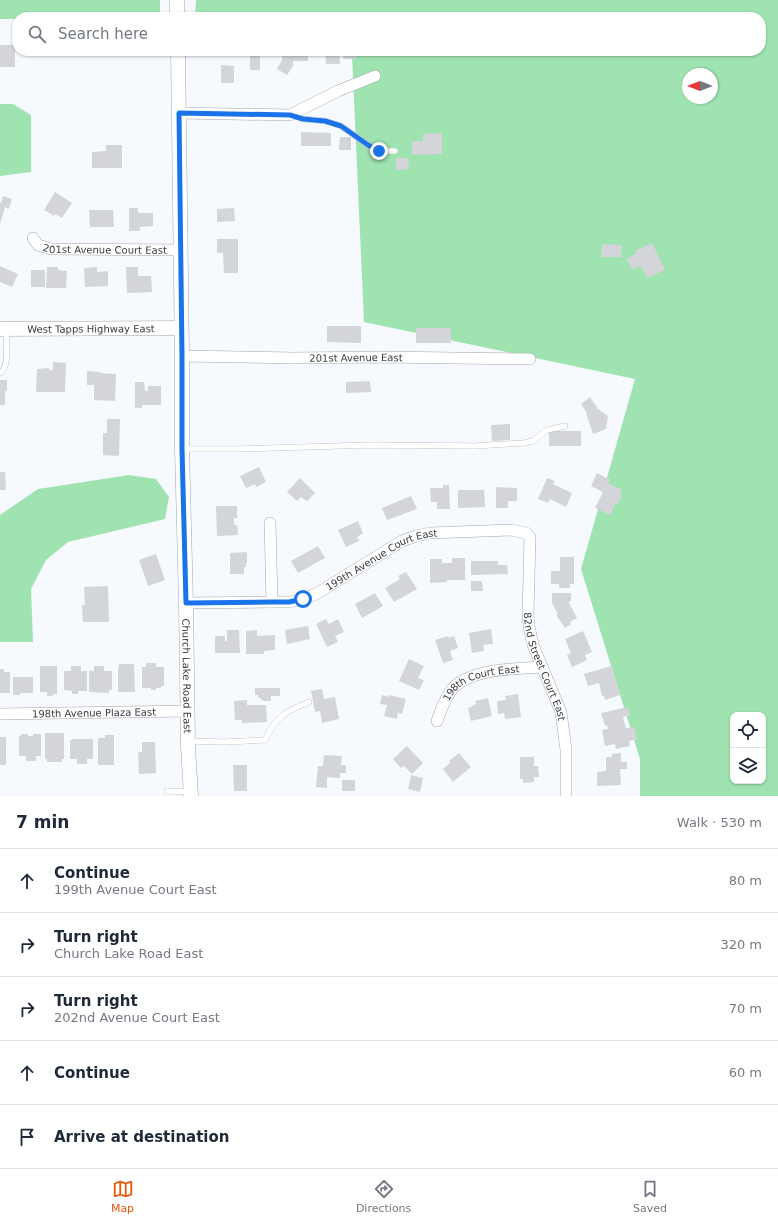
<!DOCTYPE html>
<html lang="en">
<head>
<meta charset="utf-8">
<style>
  body { margin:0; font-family:"DejaVu Sans",sans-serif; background:#f6f6f7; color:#1f2937 }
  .controls { position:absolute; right:12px; bottom:12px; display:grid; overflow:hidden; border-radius:8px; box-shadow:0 1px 3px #0004 }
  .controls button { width:36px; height:36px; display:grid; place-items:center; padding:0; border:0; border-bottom:1px solid #e0e1e3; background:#fff; color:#1f2937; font:20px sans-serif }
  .compass { position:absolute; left:682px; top:68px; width:36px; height:36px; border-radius:50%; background:#fff; box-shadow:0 1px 3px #0004; rotate:270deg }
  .stop { position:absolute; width:12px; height:12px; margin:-9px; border:3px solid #1a73e8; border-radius:50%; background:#fff }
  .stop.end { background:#1a73e8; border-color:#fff; box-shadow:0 1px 4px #0008 }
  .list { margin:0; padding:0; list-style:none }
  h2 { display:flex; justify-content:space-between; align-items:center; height:52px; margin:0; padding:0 16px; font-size:17px }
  h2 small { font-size:13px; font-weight:400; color:#747a83 }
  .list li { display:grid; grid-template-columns:26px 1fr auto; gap:12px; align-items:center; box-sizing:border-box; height:64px; padding:0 16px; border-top:1px solid #e0e1e3 }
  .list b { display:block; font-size:15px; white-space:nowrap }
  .list p { margin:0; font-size:13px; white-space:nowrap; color:#747a83 }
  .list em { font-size:13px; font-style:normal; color:#747a83 }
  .icon { flex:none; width:22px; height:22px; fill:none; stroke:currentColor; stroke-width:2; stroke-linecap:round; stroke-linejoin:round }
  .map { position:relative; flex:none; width:778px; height:796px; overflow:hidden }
  .search { position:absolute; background:#fff; box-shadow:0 1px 3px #0004; left:12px; right:12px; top:12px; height:44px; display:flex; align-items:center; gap:10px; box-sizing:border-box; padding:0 14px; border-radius:16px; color:#747a83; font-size:15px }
  .sheet { height:372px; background:#fff }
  nav { display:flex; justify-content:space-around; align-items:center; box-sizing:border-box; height:56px; border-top:1px solid #e0e1e3; background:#fff; font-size:11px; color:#747a83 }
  nav a { display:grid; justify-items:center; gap:2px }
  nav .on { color:#ea580c }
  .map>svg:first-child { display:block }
</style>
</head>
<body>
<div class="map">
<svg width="778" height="796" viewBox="0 0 778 796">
  <rect width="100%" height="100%" fill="#f6f9fe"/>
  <path fill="#9fe3b1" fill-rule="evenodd" d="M0 0H160V17H17V19H0Z
    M196 0H778V796H640V759L581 569 635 379 364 322 352 55 329 51H761V17H195ZM688 74H712V98H688ZM733 715H763V781H733Z
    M0 104H13L31 115V172L0 176Z
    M129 475 156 479 169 497 165 519 68 542 46 560 31 589 33 642H0V515L38 489Z"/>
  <path fill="#d3d5db" d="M0 45H15V67H0Z
    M282 51H308V61H293V66L287 75 277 69 282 60Z
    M325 51H355L356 59H343V53H340V64H326Z
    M250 56H260V70H250Z
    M221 65 234 66V83H221Z
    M301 132 331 133V146H301Z
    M442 133V154L412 155V141H423V134Z
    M340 137H351V150H339Z
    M106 145H122V168H92V152L106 151Z
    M396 158H408L409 169 396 170Z
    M55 192 72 203 62 218 55 214 54 216 44 210Z
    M3 196 12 199 9 209 5 207 0 224V203H1Z
    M129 208H138V213H153V226L140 227V231H129Z
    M234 208 235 221 217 222V209Z
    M89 210H113L114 227H90Z
    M217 239H238V273H224L223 253H217Z
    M652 243 665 270 647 278 641 266 632 270 627 259 636 254 635 251Z
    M602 244 622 245 621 257H601Z
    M0 266 18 274 12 287 0 282Z
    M47 267H58V270L67 271 66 288H46Z
    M97 267V272L108 271V286L85 287 84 268Z
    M126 267H138V276H151L152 292 127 293Z
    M31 270H45V287H31Z
    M327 326H361V343L327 342Z
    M416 328H451V343H416Z
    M53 362 66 363 65 392H36L37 369 49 368V370H53Z
    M87 371 100 372V373L116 374 115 401 94 400V385H87Z
    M0 380H7V391H5V405H0Z
    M370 381 371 392 346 393V382Z
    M135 382H144L145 391H148V386H161V405H142V408H135Z
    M590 397 598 409 608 416 606 429 593 434 586 413H587L581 404Z
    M107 419H120L119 456 103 455V433H107Z
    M510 424V440L492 441 491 425Z
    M549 431H581V446H549Z
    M259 467 266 482 256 487 255 484 246 488 240 476Z
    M0 472H5L6 490H0Z
    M597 473 610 480 608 483 622 490 620 495 622 496 618 504 616 503 610 515 595 508 603 492 591 486Z
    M300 478 315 493 307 501 301 497 297 501 287 492Z
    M547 478 555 481 553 484 572 493 566 507 550 499 548 503 538 499Z
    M443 485H449L450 509H437V502H431L430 488H443Z
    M496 487 517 488V501H508V508H496Z
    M458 490H484L485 507 458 508Z
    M411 496 417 509 387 520 382 508Z
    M216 506H237V518H234V525H237L238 535 217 536Z
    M358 521 363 533 357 537 359 541 346 547 338 530Z
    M318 546 325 558 298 573 291 561Z
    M247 552V563H246V567H244V574H230V553Z
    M156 554 165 580 148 586 139 560Z
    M560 557H574V584H570V588H559V584H551V571H560Z
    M452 558H465V580H447V582L430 583V559H442V563H452Z
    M471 561H498V565H507L508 574 471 575Z
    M406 572 417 589 394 602 385 588 400 579 398 576Z
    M471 581H482L483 591H471Z
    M108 586 109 622H83L82 605H85L84 587Z
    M375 593 383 606 362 618 355 604Z
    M552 593H571V601H569V603L577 618 570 622 571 624 565 628 556 615 558 614 552 603Z
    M326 619 329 624 338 619 344 632 335 636 338 642 327 647 316 624Z
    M308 626 310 639 287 644 285 630Z
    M491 629 493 644 483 645 484 651 472 653 469 633Z
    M227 630H239L240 653H215V636H225V641H227Z
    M257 630V636L275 635V650L264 651V654H246V631Z
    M583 631 592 652 585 655 587 660 572 667 567 655 571 653 565 639Z
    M448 636 449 638 454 636 458 648 450 651 453 660 443 663 435 640Z
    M409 659 424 666 418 678 424 680 419 690 399 681Z
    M146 663H156V667H164V686H161V688H156V690H151V688H142V667H146Z
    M119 664H134L135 692H118V667H119Z
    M40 666H57V694H53V696H47V692H40Z
    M71 666H81V671H87V691H78V694H72V691L64 690V671H71Z
    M94 666H104V671H112V690H109V693L89 692V671H94Z
    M611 666 620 695 605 700 604 696H602L599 683 588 686 584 674Z
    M0 669H4V672H10V693H0Z
    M13 677H33V693H20V695H13Z
    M255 688H280V696H271V701H264L258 697V695H255Z
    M322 689 324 699 335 697 339 719 322 723 320 711 315 712 311 691Z
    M518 694 521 717 505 719 504 713 498 714 497 701 506 700 505 696Z
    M382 695 389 697V695L406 699 402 714 398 713 397 719 384 716 387 705 380 704Z
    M488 698 492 716 471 721 468 708 473 706V705L476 704 475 701Z
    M247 700V705H266L267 722 242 723V720H235L234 701Z
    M628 707 630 715 623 717 626 728 634 727 637 739 629 741 630 746 616 749 615 744 605 746 602 730 608 729 607 725 605 726 601 713Z
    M45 733H64V759H62V762H47V759H45Z
    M21 734H28V736H33V734H41V756H36V761H26V756H19V736H21Z
    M105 735H114V765H98V738H105Z
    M0 737H6V765H0Z
    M72 739H93V759H87V764H77V759H70V740H72Z
    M142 742H155L156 773 139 774 138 752H142Z
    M407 746 423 763 412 774 404 766 401 768 393 759Z
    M459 753 471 767 453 782 443 769 450 763 449 761Z
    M621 753V762H627V769H620L621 785 597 786V772L606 771V757H612V754Z
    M324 755 342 756 341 765H346V773H340V778L327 777V788L316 787 318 766H323Z
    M520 757H534V766H538L539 777H534V782L523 783V779H520Z
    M233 765H247V791H234Z
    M411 775 423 778 420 792 408 789Z
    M342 780H355V791H342Z"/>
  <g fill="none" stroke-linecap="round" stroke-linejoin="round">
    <g stroke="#a3a6ab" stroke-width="6">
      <path id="service" d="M16 30H17
        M292 115 303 119 325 121 341 126 368 145 379 151H395
        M0 373C10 367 6 340 6 330
        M182 449H238L370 445 475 446 524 443 533 441 547 430 565 426
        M188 741 224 742 265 740C276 716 285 712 309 702
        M167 791 191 792"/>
    </g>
    <g stroke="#a3a6ab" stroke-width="12">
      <g id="minor">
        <path d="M179 113 290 115 338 91 375 76"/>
        <path id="s1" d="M33 238 38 245 51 249 180 250"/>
        <path id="s2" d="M182 356 294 358 382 357 530 359"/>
        <path d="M270 523 272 602"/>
        <path id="s3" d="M186 603 272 602H289L303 599 316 594 402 541 416 536 430 533 512 530 526 533 530 537 528 615 529 626 533 645 561 712 566 750V796"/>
        <path id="s4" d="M0 714 188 711"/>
        <path id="s5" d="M437 721C441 710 445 697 453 688 472 668 516 669 542 667"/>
      </g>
    </g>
    <g stroke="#a3a6ab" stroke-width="15">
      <g id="tertiary">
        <path d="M177 0V17"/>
        <path id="s6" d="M178 51 182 356V449L186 603 188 746 191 796"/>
        <path id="s7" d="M0 329 181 328"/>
      </g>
    </g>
    <use href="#service" stroke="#fff" stroke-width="5.5"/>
    <use href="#minor" stroke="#fff" stroke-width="11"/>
    <use href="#tertiary" stroke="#fff" stroke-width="14"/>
  </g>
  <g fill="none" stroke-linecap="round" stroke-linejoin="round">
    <path stroke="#1a73e8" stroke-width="5" d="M303 599 289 602H272L186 603 182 449V356L179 113 290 115 303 119 325 121 341 126 368 145 379 151"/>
  </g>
  <g text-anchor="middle" stroke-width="4" stroke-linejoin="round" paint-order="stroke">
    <g font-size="10" fill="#3a3b3d" stroke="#f6f9fe">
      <text dy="4" stroke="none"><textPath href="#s1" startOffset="76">201st Avenue Court East</textPath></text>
      <text dy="4" stroke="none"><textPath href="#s7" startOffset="91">West Tapps Highway East</textPath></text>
      <text dy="4" stroke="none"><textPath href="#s2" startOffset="174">201st Avenue East</textPath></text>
      <text dy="4" stroke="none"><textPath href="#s3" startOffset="206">199th Avenue Court East</textPath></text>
      <text dy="4" stroke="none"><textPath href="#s3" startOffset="496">82nd Street Court East</textPath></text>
      <text dy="4" stroke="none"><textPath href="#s6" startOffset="625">Church Lake Road East</textPath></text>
      <text dy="4" stroke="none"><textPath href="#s5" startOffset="65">198th Court East</textPath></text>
      <text dy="4" stroke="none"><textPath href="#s4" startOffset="94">198th Avenue Plaza East</textPath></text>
    </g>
  </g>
</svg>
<div class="controls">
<button><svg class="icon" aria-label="locate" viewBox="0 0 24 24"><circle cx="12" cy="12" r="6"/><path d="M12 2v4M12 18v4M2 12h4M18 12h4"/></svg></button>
<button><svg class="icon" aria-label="layers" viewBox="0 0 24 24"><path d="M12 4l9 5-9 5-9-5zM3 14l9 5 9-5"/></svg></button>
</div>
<svg class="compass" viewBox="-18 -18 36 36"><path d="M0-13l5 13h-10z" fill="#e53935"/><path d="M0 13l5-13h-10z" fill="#747a83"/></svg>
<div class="stop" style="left:303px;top:599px"></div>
<div class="stop end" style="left:379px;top:151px"></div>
<div class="search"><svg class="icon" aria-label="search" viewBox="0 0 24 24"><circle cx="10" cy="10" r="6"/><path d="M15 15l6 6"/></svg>Search here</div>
</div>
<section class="sheet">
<h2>7 min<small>Walk · 530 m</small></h2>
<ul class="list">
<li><svg class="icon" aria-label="ahead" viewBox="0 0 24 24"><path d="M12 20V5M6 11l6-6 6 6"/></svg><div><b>Continue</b><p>199th Avenue Court East</p></div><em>80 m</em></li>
<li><svg class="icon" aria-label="right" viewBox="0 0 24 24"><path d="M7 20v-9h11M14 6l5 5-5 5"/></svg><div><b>Turn right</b><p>Church Lake Road East</p></div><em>320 m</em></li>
<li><svg class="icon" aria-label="right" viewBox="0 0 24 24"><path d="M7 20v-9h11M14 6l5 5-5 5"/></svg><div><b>Turn right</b><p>202nd Avenue Court East</p></div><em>70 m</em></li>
<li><svg class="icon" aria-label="ahead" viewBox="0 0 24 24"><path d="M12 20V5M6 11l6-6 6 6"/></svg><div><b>Continue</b></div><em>60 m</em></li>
<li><svg class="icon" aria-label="arrive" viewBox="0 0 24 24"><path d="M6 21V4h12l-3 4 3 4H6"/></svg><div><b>Arrive at destination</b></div></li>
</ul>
</section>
<nav>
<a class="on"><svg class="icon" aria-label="map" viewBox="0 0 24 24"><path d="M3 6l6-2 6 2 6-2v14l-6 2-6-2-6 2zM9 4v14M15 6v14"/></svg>Map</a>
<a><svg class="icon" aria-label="directions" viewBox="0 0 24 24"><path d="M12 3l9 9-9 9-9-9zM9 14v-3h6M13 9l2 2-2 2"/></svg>Directions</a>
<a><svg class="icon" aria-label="saved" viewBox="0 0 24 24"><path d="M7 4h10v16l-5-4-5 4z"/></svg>Saved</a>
</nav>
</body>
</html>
